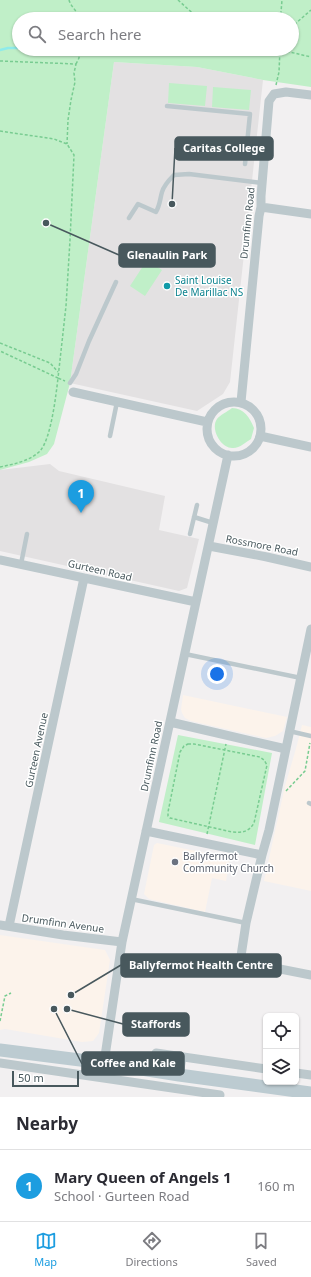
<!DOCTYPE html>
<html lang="en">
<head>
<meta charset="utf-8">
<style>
  body { margin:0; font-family:"Noto Sans",sans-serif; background:#f2f2f3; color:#2b2b33 }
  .controls { position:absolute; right:12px; bottom:12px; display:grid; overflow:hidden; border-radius:6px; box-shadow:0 1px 3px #0004 }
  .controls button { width:36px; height:36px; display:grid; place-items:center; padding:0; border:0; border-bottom:1px solid #e1e1e2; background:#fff; color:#2b2b33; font:20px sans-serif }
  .scale { position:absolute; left:12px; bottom:10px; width:67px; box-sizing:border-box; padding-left:4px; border:2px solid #48585d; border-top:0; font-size:11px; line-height:14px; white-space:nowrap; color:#48585d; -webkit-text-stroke:3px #fff; paint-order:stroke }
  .you { position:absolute; left:217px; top:674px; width:14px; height:14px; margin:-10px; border:3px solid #fff; border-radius:50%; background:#1a73e8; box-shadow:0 0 0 6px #1a73e833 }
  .badge { display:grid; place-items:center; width:26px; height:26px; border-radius:50%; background:#1c9de0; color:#fff; font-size:13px; font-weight:700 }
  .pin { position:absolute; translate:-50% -33px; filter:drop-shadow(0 1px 2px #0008) }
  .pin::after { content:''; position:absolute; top:21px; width:14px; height:12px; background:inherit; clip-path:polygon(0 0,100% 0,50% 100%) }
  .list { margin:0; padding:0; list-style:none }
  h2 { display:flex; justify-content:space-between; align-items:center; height:52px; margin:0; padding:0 16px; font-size:17px }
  h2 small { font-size:13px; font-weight:400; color:#7c7c81 }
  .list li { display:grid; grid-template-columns:26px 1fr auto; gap:12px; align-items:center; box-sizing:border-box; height:72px; padding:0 16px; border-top:1px solid #e1e1e2 }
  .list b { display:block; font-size:15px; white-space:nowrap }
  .list p { margin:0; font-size:13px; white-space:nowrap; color:#7c7c81 }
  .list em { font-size:13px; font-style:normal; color:#7c7c81 }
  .icon { flex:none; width:22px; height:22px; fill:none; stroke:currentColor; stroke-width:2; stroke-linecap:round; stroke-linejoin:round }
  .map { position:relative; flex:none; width:311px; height:1097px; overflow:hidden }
  .search { position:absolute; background:#fff; box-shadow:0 1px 3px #0004; left:12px; right:12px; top:12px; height:44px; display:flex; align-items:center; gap:10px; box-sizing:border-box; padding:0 14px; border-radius:22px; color:#7c7c81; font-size:15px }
  .sheet { height:124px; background:#fff }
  nav { display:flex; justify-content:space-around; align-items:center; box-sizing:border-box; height:56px; border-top:1px solid #e1e1e2; background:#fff; font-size:11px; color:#7c7c81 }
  nav a { display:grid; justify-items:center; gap:2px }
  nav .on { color:#1c9de0 }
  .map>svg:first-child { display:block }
</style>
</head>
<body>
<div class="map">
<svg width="311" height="1097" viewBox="0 0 311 1097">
  <rect width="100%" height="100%" fill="#f2f0f1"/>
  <path fill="#fcf3eb" d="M183 695 287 717 283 731 275 736 266 738 191 721 185 718 182 713 181 709Z
    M302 725 311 727V891L264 881 285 786 297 745Z
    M157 843 230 858 226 881 212 878 205 912 149 899 144 894 154 845Z
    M0 935 105 950 110 960 99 1033 93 1041 82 1042 5 1029 0 1030Z"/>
  <path fill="#e3e1e2" d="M114 62 197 67 263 80 230 382 223 394 197 411 70 383Z
    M50 464 59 471 165 496 159 530 199 539 187 588 179 591 0 551V470Z"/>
  <path fill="#c0efc8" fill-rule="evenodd" d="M0 0H311V87L263 80 197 67 114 62 70 383 54 444 47 454 29 462 0 470ZM19 19H292V49H19Z
    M169 83 207 86 205 106 168 103Z
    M213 87 251 90 249 110 212 107Z
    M147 260 162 270 145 296 130 286Z
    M232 408C244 408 250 418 254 428L251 439C246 442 239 449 232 448 221 448 210 429 217 419 220 415 227 412 232 408Z
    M178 735 272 753 255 845 159 822Z"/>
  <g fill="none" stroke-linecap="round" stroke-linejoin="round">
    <path stroke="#8eebea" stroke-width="2.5" d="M0 50 8 48H19"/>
    <path stroke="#78cc91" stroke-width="1.5" stroke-dasharray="3 2" stroke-linecap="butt" d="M69 0C71 7 78 12 81 19
      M178 0 199 19
      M282 19 281 12 282 0
      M292 29 295 24 311 10
      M277 49 311 57
      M0 61 76 64 74 73 75 82 71 100 68 120 67 144
      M76 64 79 58V49
      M276 85 279 72 280 49
      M0 131 54 139 67 144 74 155 70 240 66 306 58 378 0 351
      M0 343 50 363 58 372
      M0 467C14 464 30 461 40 451 51 439 56 395 58 378L65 381
      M188 744H194L260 757 264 760 267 765 254 823C249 832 242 833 232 832L170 818 168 816V812L180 752 184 746Z
      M286 791 305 771 310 743
      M207 834 226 744
      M0 1021 5 996 11 993"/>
    <path stroke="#bcc8cc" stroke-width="4.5" d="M167 106 250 114 245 164
      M129 218 138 204 156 212C160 205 160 199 162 192 164 185 169 180 174 175L189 174 262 183
      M70 383 76 374 89 341 116 282
      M110 436 117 402
      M194 517 213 523
      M190 534 197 505
      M21 564 27 534
      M185 654 301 678
      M289 731 311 736
      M309 803 311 804
      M131 899 246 923"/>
    <path stroke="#bcc8cc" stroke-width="9" d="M261 207 311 214
      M73 392 207 422
      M207 429a27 27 0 1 1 54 0a27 27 0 1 1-54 0Z
      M241 402 259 216 261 207V196L269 101 274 94 286 92 311 95
      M260 436 311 447
      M209 546 267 557 311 567
      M0 560 196 602
      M170 722 286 749
      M146 831 262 855 269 830 311 629
      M262 855 246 923 241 956 244 962 311 975
      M0 925 63 935 122 942
      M9 926 84 578
      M156 1053 266 1069
      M0 1063 220 1095
      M104 1063 122 942 228 455
      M296 1073 311 1075
      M179 1075 182 1057"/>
    <path stroke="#bccbd1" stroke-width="13" d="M0 1050 104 1063 179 1075 311 1093"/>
  </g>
  <circle fill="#0f9aa8" stroke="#fff" stroke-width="1.5" cx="167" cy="286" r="4"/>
  <circle fill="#6b7280" stroke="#fff" stroke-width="1.5" cx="175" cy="862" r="4"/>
  <g text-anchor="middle" stroke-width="3" stroke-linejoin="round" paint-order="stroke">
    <g font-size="10" fill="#48585d" stroke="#fff">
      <text transform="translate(247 223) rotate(-84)" y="4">Drumfinn Road</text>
      <text transform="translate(262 545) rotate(11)" y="4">Rossmore Road</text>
      <text transform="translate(100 570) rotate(13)" y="4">Gurteen Road</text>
      <text transform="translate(36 750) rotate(-78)" y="4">Gurteen Avenue</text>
      <text transform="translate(151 756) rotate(-78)" y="4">Drumfinn Road</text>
      <text transform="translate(63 923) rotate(8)" y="4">Drumfinn Avenue</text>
    </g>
    <g font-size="10" fill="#0d838f" stroke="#fff" text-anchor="start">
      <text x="175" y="284">Saint Louise<tspan x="175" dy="12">De Marillac NS</tspan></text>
    </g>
    <g font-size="10" fill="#5b616d" stroke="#fff" text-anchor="start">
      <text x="183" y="860">Ballyfermot<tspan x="183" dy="12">Community Church</tspan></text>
    </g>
  </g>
  <path fill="none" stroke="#48585d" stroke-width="1.5" d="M172 204L175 148M46 223L119 255M71 995L121 965M67 1009L123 1024M54 1009L82 1064"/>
  <g fill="#48585d" stroke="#fff" stroke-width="1.5">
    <circle cx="172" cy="204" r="4"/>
    <circle cx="46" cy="223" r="4"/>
    <circle cx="71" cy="995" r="4"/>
    <circle cx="67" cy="1009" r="4"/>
    <circle cx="54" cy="1009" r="4"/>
  </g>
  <g fill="#48585d" stroke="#48585d" stroke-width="1.5">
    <rect x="175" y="137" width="98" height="23" rx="4"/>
    <rect x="119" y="244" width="96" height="23" rx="4"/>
    <rect x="121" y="954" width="160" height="23" rx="4"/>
    <rect x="123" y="1013" width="66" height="23" rx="4"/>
    <rect x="82" y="1052" width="102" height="23" rx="4"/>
  </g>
  <g font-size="11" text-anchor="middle" font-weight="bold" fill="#fff">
    <text x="224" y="152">Caritas College</text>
    <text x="167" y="259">Glenaulin Park</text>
    <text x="201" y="969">Ballyfermot Health Centre</text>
    <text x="156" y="1028">Staffords</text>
    <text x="133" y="1067">Coffee and Kale</text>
  </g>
</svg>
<div class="controls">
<button><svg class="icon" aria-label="locate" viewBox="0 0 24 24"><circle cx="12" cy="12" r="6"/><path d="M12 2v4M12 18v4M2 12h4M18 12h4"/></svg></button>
<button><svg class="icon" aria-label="layers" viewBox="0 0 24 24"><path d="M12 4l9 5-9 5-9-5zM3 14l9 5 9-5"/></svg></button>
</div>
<div class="scale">50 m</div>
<div class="you"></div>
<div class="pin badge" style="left:81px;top:513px">1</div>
<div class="search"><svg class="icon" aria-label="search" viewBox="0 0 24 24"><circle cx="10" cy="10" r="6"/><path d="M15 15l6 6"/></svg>Search here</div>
</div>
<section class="sheet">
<h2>Nearby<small></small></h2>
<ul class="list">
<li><span class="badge">1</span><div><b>Mary Queen of Angels 1</b><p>School · Gurteen Road</p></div><em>160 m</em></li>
</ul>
</section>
<nav>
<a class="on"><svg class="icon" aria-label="map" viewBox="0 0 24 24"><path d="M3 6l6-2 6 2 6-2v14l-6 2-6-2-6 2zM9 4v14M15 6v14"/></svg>Map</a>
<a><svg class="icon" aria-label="directions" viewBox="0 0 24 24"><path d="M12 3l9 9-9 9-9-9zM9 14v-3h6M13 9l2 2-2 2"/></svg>Directions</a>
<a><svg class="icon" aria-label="saved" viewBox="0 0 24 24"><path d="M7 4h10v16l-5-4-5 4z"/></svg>Saved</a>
</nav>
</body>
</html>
